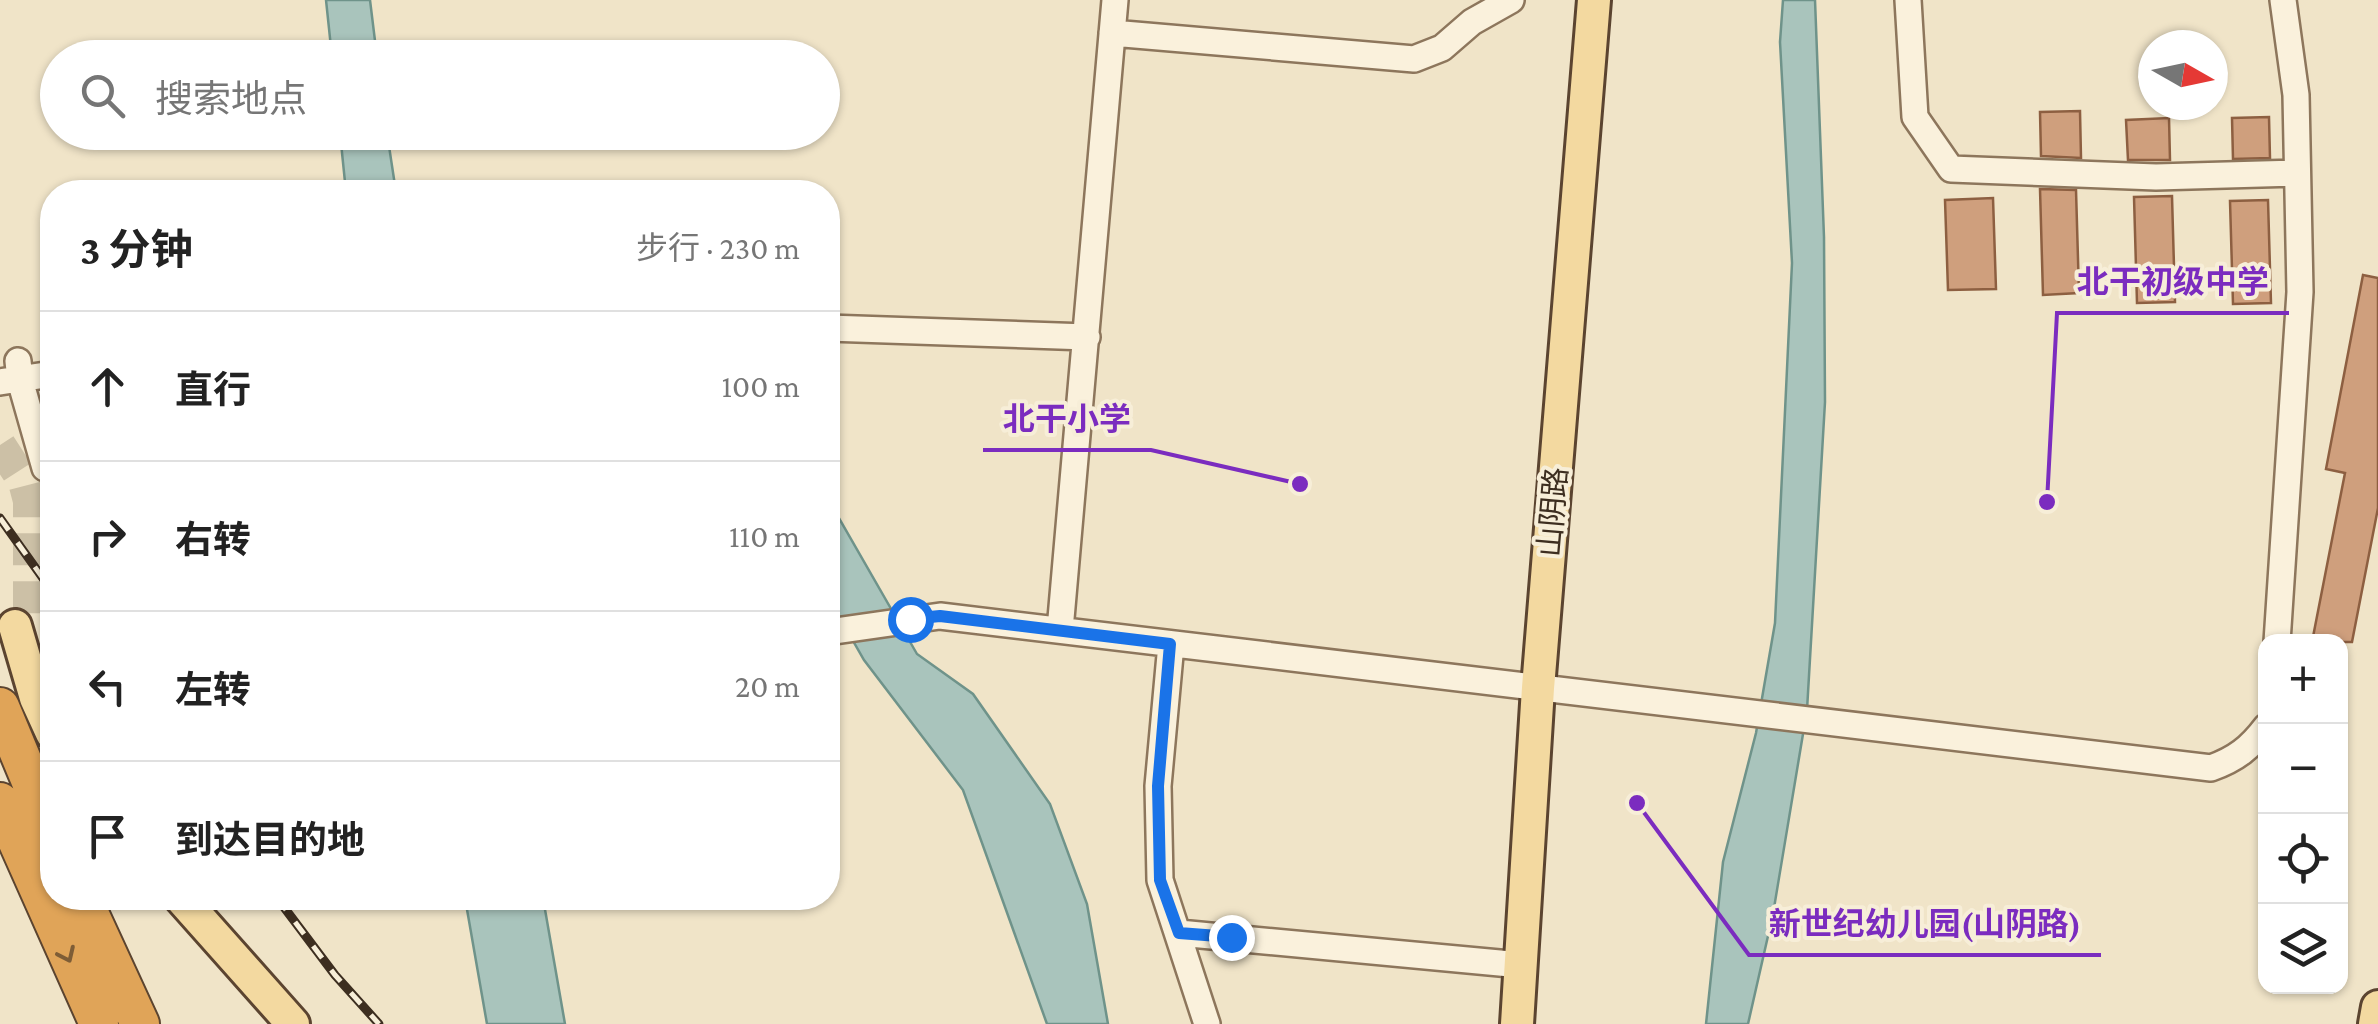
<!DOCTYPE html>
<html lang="zh">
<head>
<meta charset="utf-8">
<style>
  body { margin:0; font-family:"Crimson Pro","Noto Sans SC",serif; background:#f6f6f6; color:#222 }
  .controls { position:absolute; right:30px; bottom:30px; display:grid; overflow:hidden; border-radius:20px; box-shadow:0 2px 8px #0004 }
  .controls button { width:90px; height:90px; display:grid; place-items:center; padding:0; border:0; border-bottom:2px solid #e0e0e0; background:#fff; color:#222; font:50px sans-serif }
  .compass { position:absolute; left:2138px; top:30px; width:90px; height:90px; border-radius:50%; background:#fff; box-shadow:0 2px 8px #0004; rotate:99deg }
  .stop { position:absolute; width:30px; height:30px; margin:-22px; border:8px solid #1a73e8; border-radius:50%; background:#fff }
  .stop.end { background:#1a73e8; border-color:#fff; box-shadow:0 2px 10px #0008 }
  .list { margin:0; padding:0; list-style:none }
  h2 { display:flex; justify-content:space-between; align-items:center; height:130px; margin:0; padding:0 40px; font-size:42px }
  h2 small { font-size:32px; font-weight:400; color:#767676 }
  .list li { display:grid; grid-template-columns:65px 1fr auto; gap:30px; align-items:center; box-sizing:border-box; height:150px; padding:0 40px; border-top:2px solid #e0e0e0 }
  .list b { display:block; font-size:38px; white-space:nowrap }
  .list em { font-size:32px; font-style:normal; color:#767676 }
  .icon { flex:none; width:55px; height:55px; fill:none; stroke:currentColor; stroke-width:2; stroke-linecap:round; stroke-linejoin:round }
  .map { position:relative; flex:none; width:2378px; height:1024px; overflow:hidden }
  .search { position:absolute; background:#fff; box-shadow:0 2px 8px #0004; left:40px; top:40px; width:800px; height:110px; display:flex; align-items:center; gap:25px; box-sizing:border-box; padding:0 35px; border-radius:55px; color:#767676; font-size:38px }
  .panel { position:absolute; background:#fff; box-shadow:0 2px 8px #0004; left:40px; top:180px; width:800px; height:730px; border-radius:40px }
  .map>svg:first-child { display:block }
</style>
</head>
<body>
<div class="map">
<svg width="2378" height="1024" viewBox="0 0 2378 1024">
  <rect width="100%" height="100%" fill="#f0e4c8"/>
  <path fill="#a9c4bc" stroke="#6f938a" stroke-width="2.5" d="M326 0H370L377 57H332Z
    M1783 0H1815L1824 237 1825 402 1807 710 1773 914 1748 1024H1706L1723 862 1756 733 1775 623 1792 263 1780 42Z
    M340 133H387L396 192H346Z
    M828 499 917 654 973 694 1050 804 1087 904 1108 1024H1047L963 790 864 660 828 597Z
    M465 898H543L565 1024H487Z"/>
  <path fill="#cf9f7d" stroke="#8d5f41" stroke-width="2.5" d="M2080 111 2081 158 2041 156 2040 112Z
    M2269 117 2270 158 2233 159 2232 118Z
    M2169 118 2170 160H2128L2126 120Z
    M2040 189 2076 190 2079 293 2043 295Z
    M2172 196 2175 302 2137 303 2134 197Z
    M1993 198 1996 289 1948 290 1945 200Z
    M2268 200 2271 303 2233 304 2230 201Z
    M2363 275 2378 278V508L2352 642H2312L2345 473 2326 469Z"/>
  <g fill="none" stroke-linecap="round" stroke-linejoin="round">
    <path stroke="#ccc0a6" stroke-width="32" stroke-dasharray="32 16" stroke-linecap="butt" d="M0 445 24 482 29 501V626"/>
    <g stroke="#8d765c" stroke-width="30">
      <path id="minor" d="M1908 0 1915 117 1951 169 2156 177 2297 173
        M1112 33 1414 59 1442 48 1472 22 1511 0
        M828 328 1087 337
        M18 361 20 380 45 468
        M0 382 52 374
        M1060 630 1115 0
        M828 632 940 616 2211 768C2236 759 2250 748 2266 727
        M2277 642 2300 292 2296 95 2283 0
        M1171 644 1158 786 1160 880 1207 1024
        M1179 933 1521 965"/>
    </g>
    <g stroke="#5b4430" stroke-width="38">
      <path id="major" d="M15 626 36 698 52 733
        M181 898 293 1024
        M1517 1024 1538 688 1594 0
        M2375 1024 2378 1007"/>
    </g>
    <g stroke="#5b4430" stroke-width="42">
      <path id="highway" d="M0 707 52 832
        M0 802 99 1024
        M82 898 140 1024"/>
    </g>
    <use href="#minor" stroke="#faf1dc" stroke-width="25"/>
    <use href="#major" stroke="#f3d9a0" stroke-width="32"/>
    <use href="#highway" stroke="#e0a458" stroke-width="38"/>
    <g stroke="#3d2e20" stroke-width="9">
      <path id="rail" d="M0 518 52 591
        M277 898 335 975 379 1024"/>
    </g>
    <use href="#rail" stroke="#f7eed8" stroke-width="5" stroke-dasharray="15" stroke-linecap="butt"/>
  </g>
  <defs><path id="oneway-chevron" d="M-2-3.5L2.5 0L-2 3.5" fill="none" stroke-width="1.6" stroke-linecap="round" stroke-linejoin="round" transform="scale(2.5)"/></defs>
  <use stroke="#7e5d36" href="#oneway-chevron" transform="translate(67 955) rotate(65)"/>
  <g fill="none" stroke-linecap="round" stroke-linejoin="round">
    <path stroke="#1a73e8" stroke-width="12" d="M910 619 940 616 1170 644 1158 786 1160 880 1179 933 1231 937"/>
  </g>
  <g text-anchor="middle" stroke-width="8" stroke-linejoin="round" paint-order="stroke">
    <g font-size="30" fill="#3d2e20" stroke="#f7eed8">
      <text transform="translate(1553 512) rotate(-85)" y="10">山阴路</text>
    </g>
  </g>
  <path fill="none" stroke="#7b2cbf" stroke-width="4" d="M2047 502L2057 313H2289M1300 484L1151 450H983M1637 803L1749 955H2101"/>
  <g fill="#7b2cbf" stroke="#f7eed8" stroke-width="4">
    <circle cx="2047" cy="502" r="10"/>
    <circle cx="1300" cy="484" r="10"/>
    <circle cx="1637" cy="803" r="10"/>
  </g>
  <g font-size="32" text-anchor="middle" font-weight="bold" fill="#7b2cbf" stroke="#f7eed8" stroke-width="8" stroke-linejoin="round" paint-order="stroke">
    <text x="2173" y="293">北干初级中学</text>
    <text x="1067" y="430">北干小学</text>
    <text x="1925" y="935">新世纪幼儿园(山阴路)</text>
  </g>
</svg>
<div class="controls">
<button>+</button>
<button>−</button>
<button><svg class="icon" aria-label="locate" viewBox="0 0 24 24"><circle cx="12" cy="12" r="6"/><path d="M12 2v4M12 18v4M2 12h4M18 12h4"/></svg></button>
<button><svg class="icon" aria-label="layers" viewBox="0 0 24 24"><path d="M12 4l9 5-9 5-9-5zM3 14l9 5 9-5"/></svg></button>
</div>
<svg class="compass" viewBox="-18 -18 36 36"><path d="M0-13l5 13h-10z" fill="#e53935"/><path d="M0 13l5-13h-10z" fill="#767676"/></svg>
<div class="stop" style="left:910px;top:619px"></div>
<div class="stop end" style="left:1231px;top:937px"></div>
<div class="search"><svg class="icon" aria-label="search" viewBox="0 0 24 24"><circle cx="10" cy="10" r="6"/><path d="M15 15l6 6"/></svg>搜索地点</div>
<section class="panel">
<h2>3 分钟<small>步行 · 230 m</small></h2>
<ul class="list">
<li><svg class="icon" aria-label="ahead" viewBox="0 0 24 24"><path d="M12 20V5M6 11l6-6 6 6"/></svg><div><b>直行</b></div><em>100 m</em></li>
<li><svg class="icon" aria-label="right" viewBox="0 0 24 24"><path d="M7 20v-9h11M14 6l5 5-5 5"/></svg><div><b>右转</b></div><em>110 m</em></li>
<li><svg class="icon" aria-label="left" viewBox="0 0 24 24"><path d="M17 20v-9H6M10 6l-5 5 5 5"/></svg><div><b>左转</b></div><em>20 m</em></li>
<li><svg class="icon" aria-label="arrive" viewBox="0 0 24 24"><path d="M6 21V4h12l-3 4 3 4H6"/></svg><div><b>到达目的地</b></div></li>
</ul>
</section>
</div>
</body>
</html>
